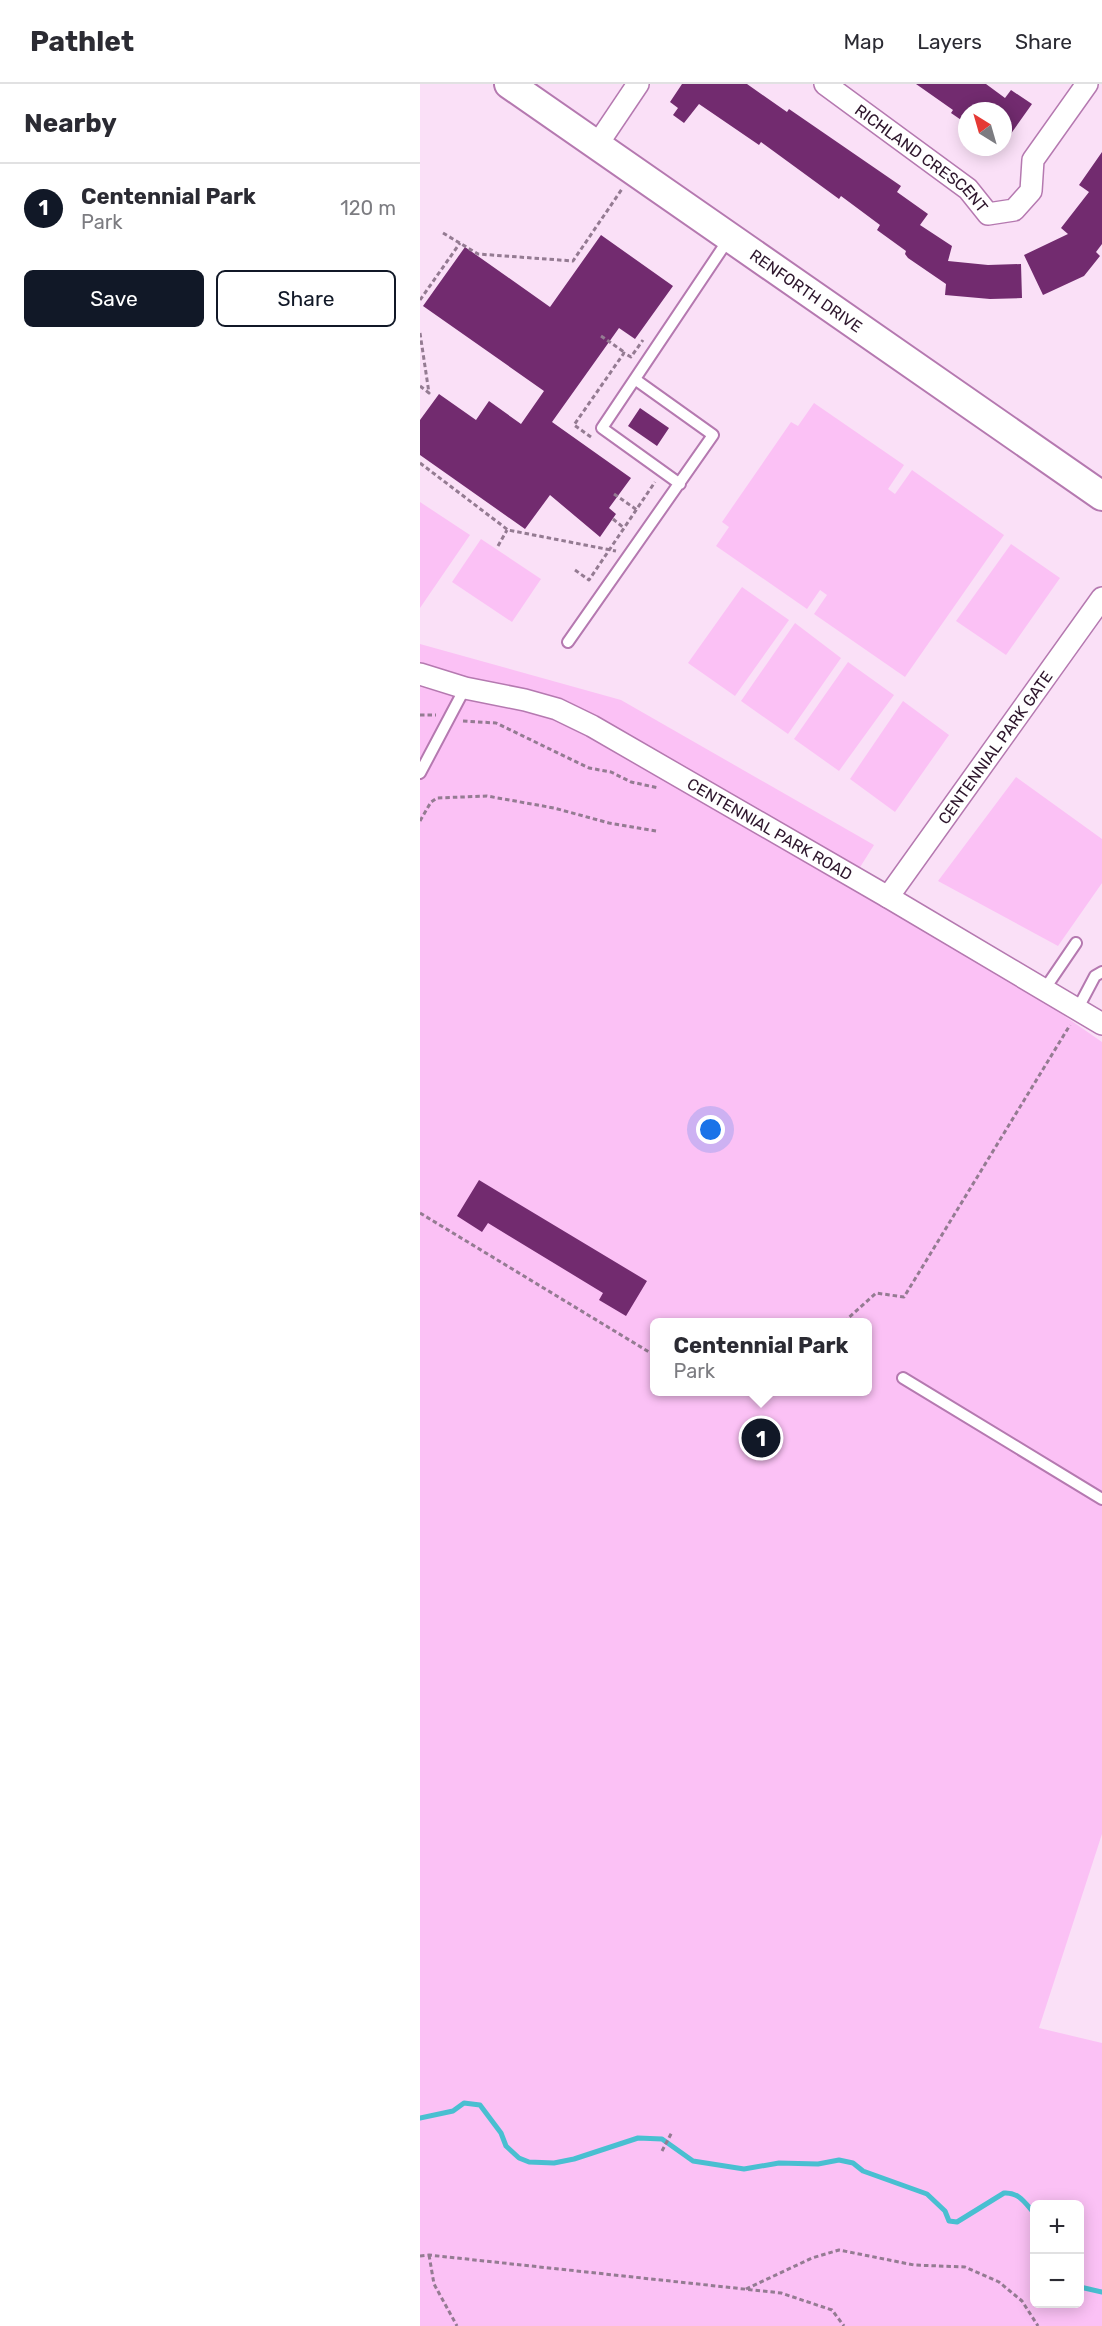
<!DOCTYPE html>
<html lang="en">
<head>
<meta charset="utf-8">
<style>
  body { margin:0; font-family:Rubik,sans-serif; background:#f7f7f7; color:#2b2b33 }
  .controls { position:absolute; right:18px; bottom:18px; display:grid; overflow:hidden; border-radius:9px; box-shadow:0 3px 15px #0003 }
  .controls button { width:54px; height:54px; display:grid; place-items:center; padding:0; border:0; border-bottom:2px solid #e1e1e2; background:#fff; color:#2b2b33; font:30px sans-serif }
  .compass { position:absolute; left:538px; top:18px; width:54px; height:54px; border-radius:50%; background:#fff; box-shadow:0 3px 15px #0003; rotate:323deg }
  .you { position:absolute; left:291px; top:1046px; width:21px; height:21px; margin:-15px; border:4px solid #fff; border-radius:50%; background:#1a73e8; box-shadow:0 0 0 9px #1a73e833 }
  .badge { display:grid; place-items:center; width:39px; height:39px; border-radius:50%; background:#111827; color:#fff; font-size:20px; font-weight:700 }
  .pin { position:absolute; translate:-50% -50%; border:3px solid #fff; box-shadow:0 2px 6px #0006 }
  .popup { position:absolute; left:230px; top:1234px; width:222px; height:78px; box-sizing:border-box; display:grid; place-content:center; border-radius:9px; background:#fff; filter:drop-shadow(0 2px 4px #0005); font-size:20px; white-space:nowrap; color:#7c7c81 }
  .popup b { font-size:22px; color:#2b2b33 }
  .popup::after { content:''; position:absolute; left:50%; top:100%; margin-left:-12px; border:12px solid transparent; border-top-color:#fff }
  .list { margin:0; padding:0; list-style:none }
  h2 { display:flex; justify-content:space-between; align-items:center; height:78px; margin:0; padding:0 24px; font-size:26px }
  h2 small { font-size:20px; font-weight:400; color:#7c7c81 }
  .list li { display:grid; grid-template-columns:39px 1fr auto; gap:18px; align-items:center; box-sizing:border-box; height:90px; padding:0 24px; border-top:2px solid #e1e1e2 }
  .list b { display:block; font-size:22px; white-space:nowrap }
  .list p { margin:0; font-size:20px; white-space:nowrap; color:#7c7c81 }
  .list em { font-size:20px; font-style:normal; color:#7c7c81 }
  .actions { display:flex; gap:12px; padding:18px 24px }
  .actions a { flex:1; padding:14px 0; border:2px solid #111827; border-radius:9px; text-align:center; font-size:21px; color:#111827 }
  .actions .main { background:#111827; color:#fff }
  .map { position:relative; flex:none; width:682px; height:2242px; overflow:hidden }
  header { display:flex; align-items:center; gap:36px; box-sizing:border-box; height:84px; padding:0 30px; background:#fff; border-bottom:2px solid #e1e1e2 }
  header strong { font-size:28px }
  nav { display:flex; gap:33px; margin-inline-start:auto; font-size:21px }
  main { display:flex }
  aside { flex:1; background:#fff }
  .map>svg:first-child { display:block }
</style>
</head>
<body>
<header>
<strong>Pathlet</strong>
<nav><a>Map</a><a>Layers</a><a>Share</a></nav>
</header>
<main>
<aside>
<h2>Nearby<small></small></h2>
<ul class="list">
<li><span class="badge">1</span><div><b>Centennial Park</b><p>Park</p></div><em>120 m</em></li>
</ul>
<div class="actions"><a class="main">Save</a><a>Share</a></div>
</aside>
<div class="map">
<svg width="682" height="2242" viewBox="0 0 682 2242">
  <rect width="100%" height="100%" fill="#fae0f7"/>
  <path fill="#fbc1f5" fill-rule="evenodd" d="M394 319 484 381 468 405 475 410 492 386 584 451 485 593 394 530 407 511 400 506 387 525 296 462 309 443 302 438 371 338 378 342Z
    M0 418 50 451 0 524Z
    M61 455 121 495 92 538 32 498Z
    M591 460 640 494 586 571 536 537Z
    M322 503 369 536 315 612 268 579Z
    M375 539 421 574 368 650 321 617Z
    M0 560 201 616 454 761 437 788 682 958V1750L619 1944 682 1959V2242H0ZM234 1238H448V1308H234ZM614 2120H660V2220H614Z
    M428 578 474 611 419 687 374 655Z
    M483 617 529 651 475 728 430 695Z
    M596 693 682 755V799L638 862 518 797Z"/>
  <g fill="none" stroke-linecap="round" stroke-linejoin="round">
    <path stroke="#49bfd1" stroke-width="5" d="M0 2034 33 2027 44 2019 60 2021 81 2049 86 2062 99 2074 109 2078 134 2079 154 2075 218 2054 242 2055 273 2077 324 2085 359 2079 398 2080 419 2076 433 2079 443 2087 507 2110 525 2127 529 2137 537 2138 584 2109C599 2108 605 2119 614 2129
      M660 2147V2156
      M660 2203 682 2208"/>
  </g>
  <path fill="#722b6f" d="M262 0H327L367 28 369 25 481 102 477 108 508 130 500 141 532 162 528 177 568 181 601 180 602 214 570 215 525 211 526 200 488 174 485 170 486 167 457 146 460 141 421 112 419 115 341 58 339 61 279 20 264 39 253 31 258 24 250 18Z
    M496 0H566L585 14 591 6 612 20 583 61V27H547V40L531 29 533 26Z
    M682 68V160L676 168 680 172 664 192 623 211 604 171 648 150 641 144 669 108 659 101Z
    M181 151 253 202 215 255 199 244 132 338 211 394 189 424 196 430 180 453 130 411 105 445 0 371V336L19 310 56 336 69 317 101 340 124 307 3 222 45 163 130 223Z
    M220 324 249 344 237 362 208 342Z
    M59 1096 227 1197 206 1232 179 1216 183 1209 68 1139 62 1148 37 1132Z"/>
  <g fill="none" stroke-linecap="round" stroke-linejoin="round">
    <g stroke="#b579b0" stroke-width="14">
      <path id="lane" d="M260 400 182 344 310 153
        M148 558 293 351 216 296
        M0 689 45 604
        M624 906 656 859
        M657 926 675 892 682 888
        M483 1294 682 1415"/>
    </g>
    <g stroke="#b579b0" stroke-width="24">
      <g id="street">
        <path id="s1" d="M405 0 548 105 568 130 594 126 611 107 613 76 667 0"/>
        <path d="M177 61 218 0"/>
        <path id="s2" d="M0 590 45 604 105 616 137 625 172 642 468 813 682 940"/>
        <path id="s3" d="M468 813 682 514"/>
      </g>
    </g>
    <g stroke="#b579b0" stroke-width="32">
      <g id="secondary">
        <path id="s4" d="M89 0 682 412"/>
      </g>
    </g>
    <path stroke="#947b92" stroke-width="3" stroke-dasharray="4.5 3" stroke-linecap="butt" d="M23 149 58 170 153 177 202 105
      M0 216 40 159
      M0 249 9 309 0 302
      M181 252 204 268
      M171 353 154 341 204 269 211 273 223 256
      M0 379 88 446 196 467
      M194 410 217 426
      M193 435 204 444
      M78 462 87 446
      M155 486 169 496 235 398
      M0 631H16
      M43 637 76 639 169 684 191 688 211 698 239 704
      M0 737 11 718 17 714 67 712 134 724 189 739 236 747
      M0 1129 234 1271
      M424 1238 456 1209 484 1213 650 941
      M242 2067 252 2048
      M9 2171 14 2200 37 2242
      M0 2172 9 2171 361 2209 412 2226 424 2242
      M326 2205 392 2174 419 2166 494 2181 545 2183 579 2198 602 2217 618 2242"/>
    <use href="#lane" stroke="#fff" stroke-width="10"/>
    <use href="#street" stroke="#fff" stroke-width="21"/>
    <use href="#secondary" stroke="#fff" stroke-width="28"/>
  </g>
  <g text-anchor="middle" stroke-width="6" stroke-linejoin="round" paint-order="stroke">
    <g font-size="16" fill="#2d162c" stroke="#fff2fd">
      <text dy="6" stroke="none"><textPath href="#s1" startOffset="122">RICHLAND CRESCENT</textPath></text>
      <text dy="6" stroke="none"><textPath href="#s4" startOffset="362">RENFORTH DRIVE</textPath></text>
      <text dy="6" stroke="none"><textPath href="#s3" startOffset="184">CENTENNIAL PARK GATE</textPath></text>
      <text dy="6" stroke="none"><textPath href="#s2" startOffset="386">CENTENNIAL PARK ROAD</textPath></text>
    </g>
  </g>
</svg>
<div class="controls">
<button>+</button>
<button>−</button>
</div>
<svg class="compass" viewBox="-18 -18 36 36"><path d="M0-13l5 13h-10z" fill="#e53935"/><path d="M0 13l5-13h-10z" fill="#7c7c81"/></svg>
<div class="you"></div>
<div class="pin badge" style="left:341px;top:1354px">1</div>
<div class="popup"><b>Centennial Park</b>Park</div>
</div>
</main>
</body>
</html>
